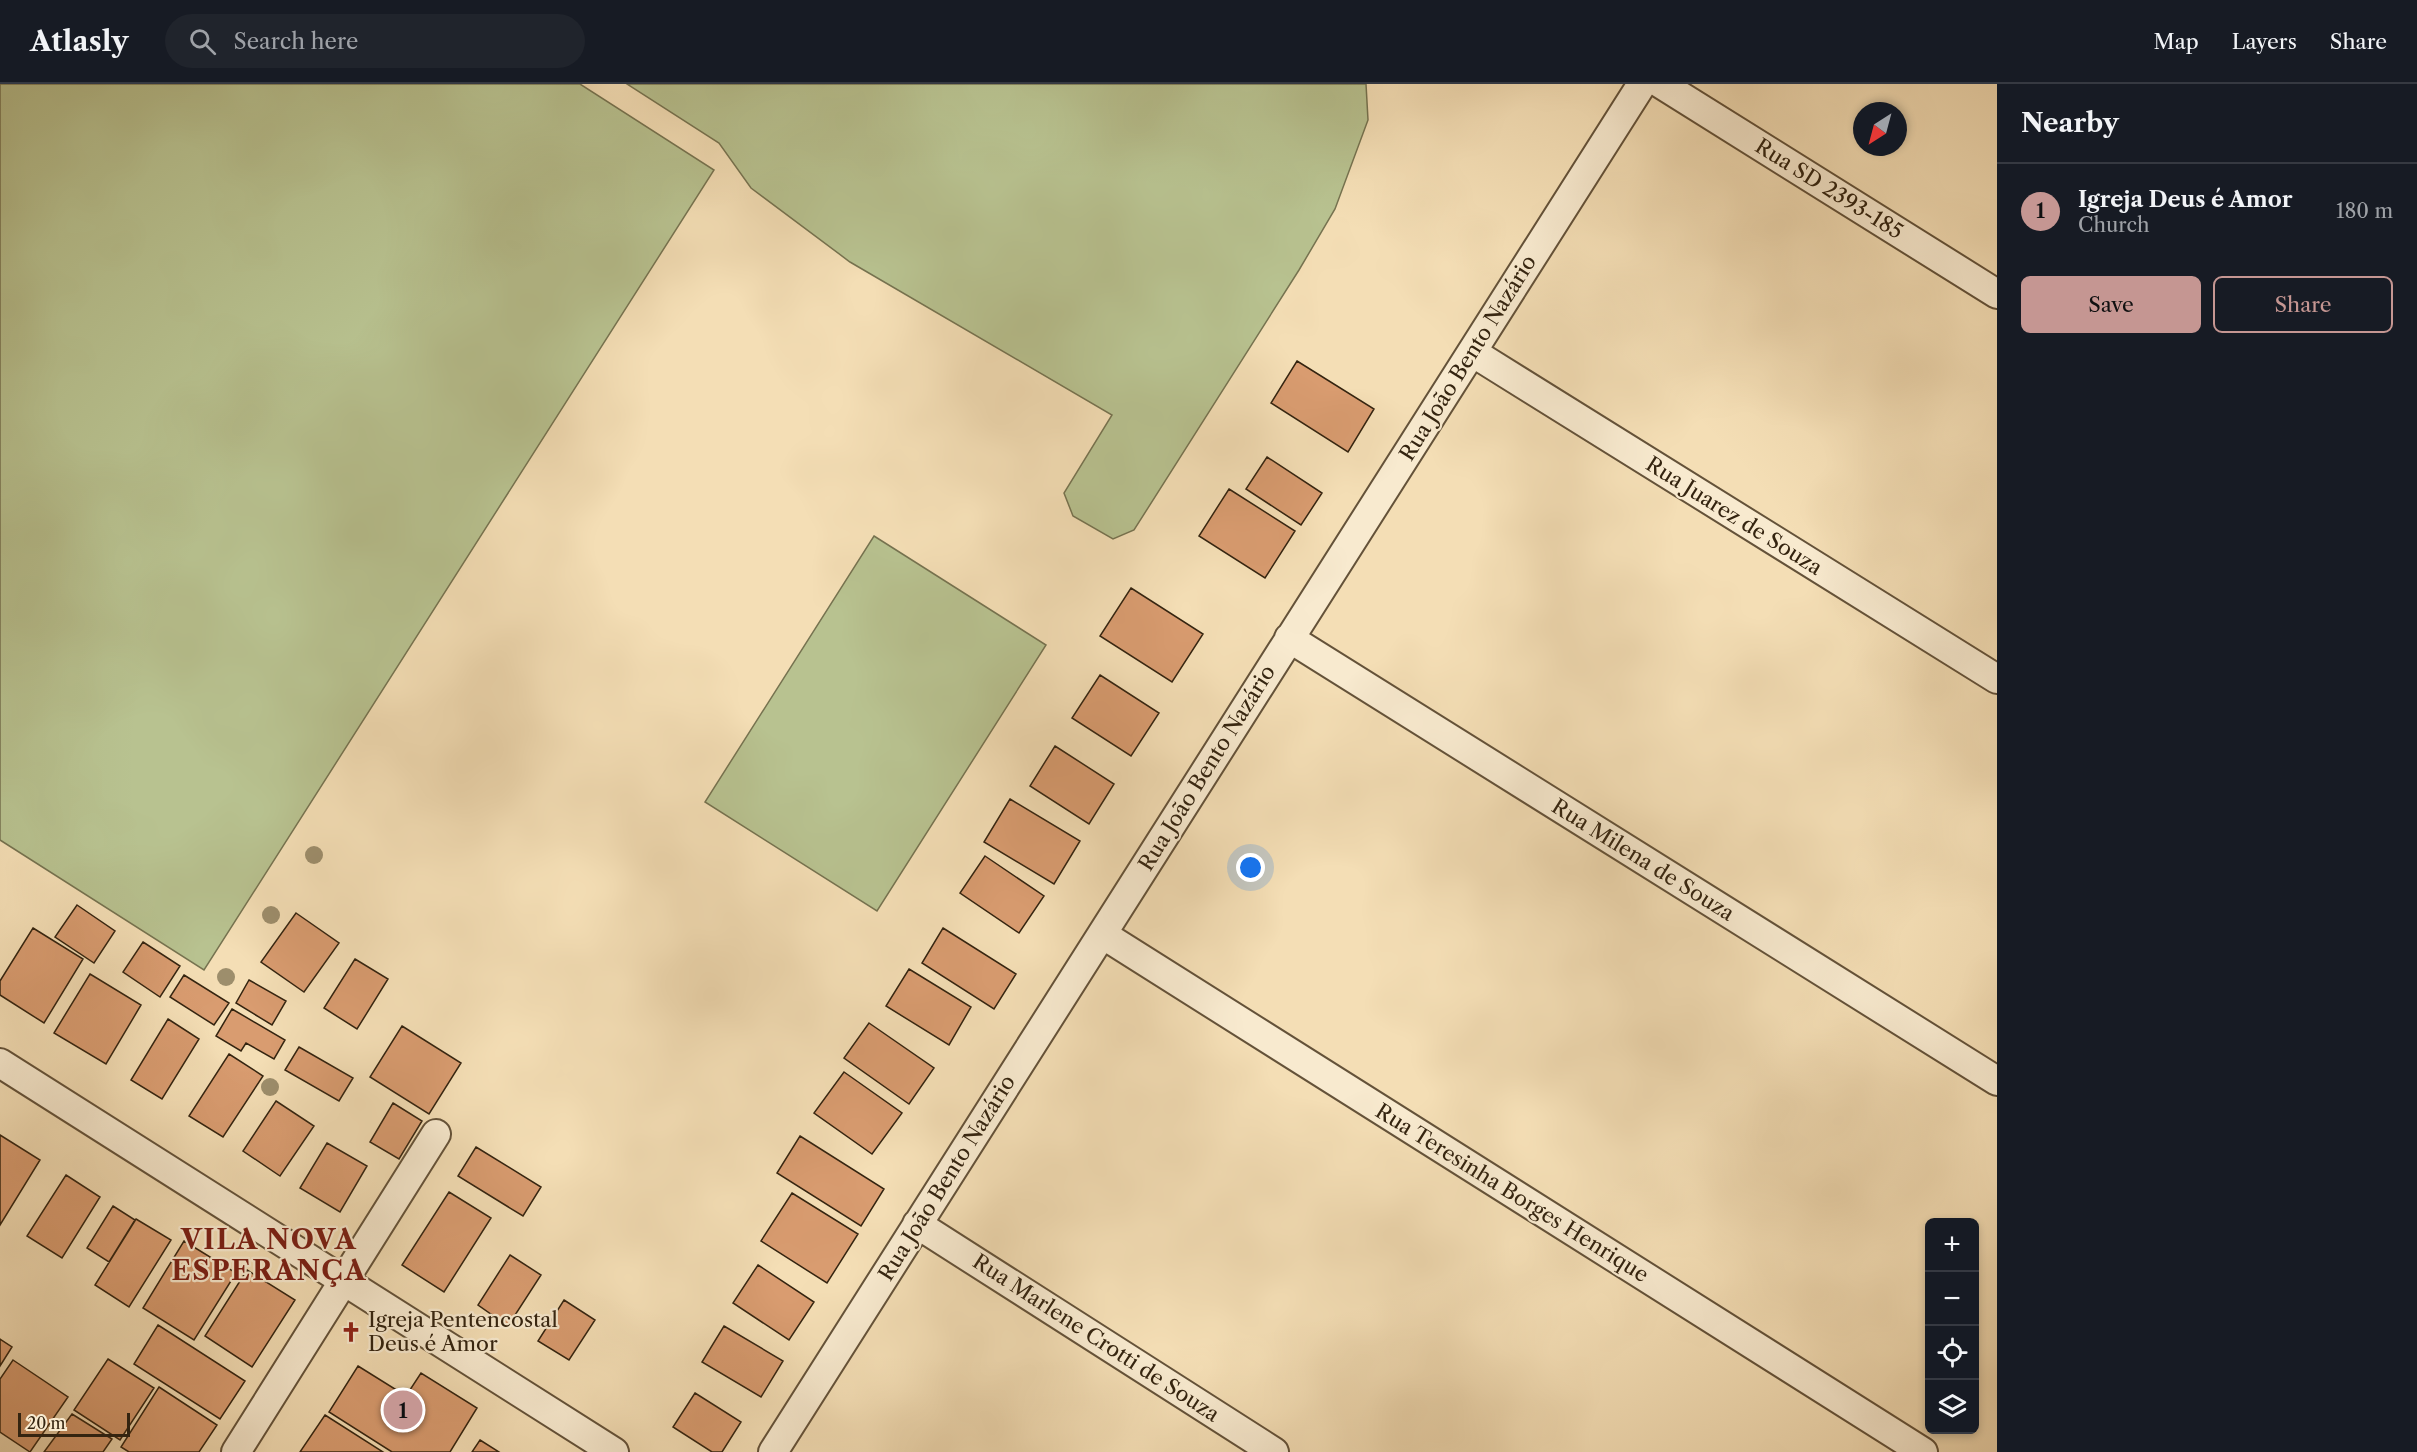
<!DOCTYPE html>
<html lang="en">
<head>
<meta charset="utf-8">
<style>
  body { margin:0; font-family:"Libre Caslon Text",serif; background:#20242c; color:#f1f3f6 }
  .controls { position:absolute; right:18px; bottom:18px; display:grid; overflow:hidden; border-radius:9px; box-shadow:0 3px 9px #0003 }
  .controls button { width:54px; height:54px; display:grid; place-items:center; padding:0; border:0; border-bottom:2px solid #363941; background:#171b24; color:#f1f3f6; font:30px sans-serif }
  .compass { position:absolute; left:1853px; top:18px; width:54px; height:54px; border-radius:50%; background:#171b24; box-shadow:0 3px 9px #0003; rotate:216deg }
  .scale { position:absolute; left:18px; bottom:15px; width:112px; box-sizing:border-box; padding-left:6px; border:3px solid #342410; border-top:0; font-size:16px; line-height:21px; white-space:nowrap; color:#342410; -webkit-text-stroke:4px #f8eacf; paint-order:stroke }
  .you { position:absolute; left:1251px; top:784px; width:21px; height:21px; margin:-15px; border:4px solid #fff; border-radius:50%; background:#1a73e8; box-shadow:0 0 0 9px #1a73e833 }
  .badge { display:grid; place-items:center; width:39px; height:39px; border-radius:50%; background:#c59692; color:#111; font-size:20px; font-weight:700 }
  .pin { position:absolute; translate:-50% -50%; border:3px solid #fff; box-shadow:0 2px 6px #0006 }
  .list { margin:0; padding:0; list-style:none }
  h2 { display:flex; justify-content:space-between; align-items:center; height:78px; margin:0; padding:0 24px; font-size:26px }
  h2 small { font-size:20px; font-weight:400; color:#9ea1a6 }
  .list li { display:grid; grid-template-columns:39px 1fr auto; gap:18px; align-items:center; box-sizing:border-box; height:96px; padding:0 24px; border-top:2px solid #363941 }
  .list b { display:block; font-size:22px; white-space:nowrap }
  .list p { margin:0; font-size:20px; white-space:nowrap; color:#9ea1a6 }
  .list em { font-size:20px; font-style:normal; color:#9ea1a6 }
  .actions { display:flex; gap:12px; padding:18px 24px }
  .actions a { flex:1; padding:14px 0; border:2px solid #c59692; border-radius:9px; text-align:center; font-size:21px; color:#c59692 }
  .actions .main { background:#c59692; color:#111 }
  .icon { flex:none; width:33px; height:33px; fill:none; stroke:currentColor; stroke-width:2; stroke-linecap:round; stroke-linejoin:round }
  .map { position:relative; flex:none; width:1997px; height:1368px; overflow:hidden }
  header { display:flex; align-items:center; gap:36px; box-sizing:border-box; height:84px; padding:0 30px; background:#171b24; border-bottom:2px solid #363941 }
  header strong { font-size:28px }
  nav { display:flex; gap:33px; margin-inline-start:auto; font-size:21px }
  .search { width:420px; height:54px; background:#20242c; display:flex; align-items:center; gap:15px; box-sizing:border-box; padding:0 21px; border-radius:33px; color:#9ea1a6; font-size:22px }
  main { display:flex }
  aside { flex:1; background:#171b24 }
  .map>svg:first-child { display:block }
</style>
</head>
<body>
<header>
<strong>Atlasly</strong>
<div class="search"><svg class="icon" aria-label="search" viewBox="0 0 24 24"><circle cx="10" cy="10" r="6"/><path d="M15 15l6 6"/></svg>Search here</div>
<nav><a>Map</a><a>Layers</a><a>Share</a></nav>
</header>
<main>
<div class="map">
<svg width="1997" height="1368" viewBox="0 0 1997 1368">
  <rect width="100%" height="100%" fill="#f4deb5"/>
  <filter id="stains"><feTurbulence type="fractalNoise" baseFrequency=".00333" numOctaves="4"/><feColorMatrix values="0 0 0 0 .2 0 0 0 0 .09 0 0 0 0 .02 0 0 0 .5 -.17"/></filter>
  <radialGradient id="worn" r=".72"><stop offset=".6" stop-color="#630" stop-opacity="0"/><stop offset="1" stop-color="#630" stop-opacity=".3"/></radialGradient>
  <path fill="#b8c290" stroke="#767350" stroke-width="1.5" d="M0 0H580L714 86 204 886 0 756Z
    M627 0H1366L1368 36 1335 125 1299 186 1134 446 1113 455 1073 432 1064 409 1112 331 850 178 751 104 719 59Z
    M874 452 1046 561 877 827 705 718Z"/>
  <path fill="#d99c70" stroke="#342410" stroke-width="1.5" d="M1297 277 1374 325 1348 368 1271 319Z
    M1267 373 1322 409 1301 441 1246 405Z
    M1229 405 1295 447 1265 494 1199 452Z
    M1131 504 1203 550 1172 598 1100 552Z
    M1100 591 1159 629 1131 672 1072 634Z
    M1055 662 1114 700 1089 740 1030 702Z
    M1010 715 1080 757 1054 800 984 758Z
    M985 772 1044 812 1019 849 960 809Z
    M77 821 115 847 94 879 55 853Z
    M296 829 339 859 304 908 261 878Z
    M33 844 83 875 44 939 0 911V897Z
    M943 844 1016 890 994 925 922 879Z
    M143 858 180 882 160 913 123 888Z
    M355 875 388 895 357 945 324 924Z
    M909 885 971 923 949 961 886 922Z
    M90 890 141 921 106 980 54 949Z
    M184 891 229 919 214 941 170 913Z
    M249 896 286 917 272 941 236 919Z
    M232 925 285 956 274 975 246 959 241 967 216 952Z
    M168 935 199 955 162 1015 131 996Z
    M869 939 934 984 909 1020 844 974Z
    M402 942 461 979 429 1030 370 993Z
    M299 963 353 994 339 1017 285 986Z
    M229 970 263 992 223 1053 189 1032Z
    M844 988 902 1029 872 1070 814 1029Z
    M276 1017 314 1042 280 1092 243 1067Z
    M393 1019 422 1037 399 1075 370 1058Z
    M0 1051 40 1076 0 1141Z
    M800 1052 884 1105 861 1142 777 1089Z
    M327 1059 367 1082 340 1128 300 1104Z
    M476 1063 541 1103 523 1132 458 1092Z
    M66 1091 100 1113 62 1174 27 1152Z
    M449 1108 491 1134 444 1208 402 1181Z
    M792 1109 858 1150 827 1199 761 1157Z
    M113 1122 135 1136 109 1178 87 1164Z
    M136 1135 171 1156 129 1223 95 1201Z
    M184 1157 236 1189 194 1256 143 1224Z
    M510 1171 541 1191 508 1242 478 1221Z
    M758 1181 814 1218 789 1256 733 1219Z
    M247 1186 295 1216 252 1283 205 1252Z
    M564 1216 595 1236 569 1276 538 1257Z
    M158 1241 245 1297 220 1335 134 1280Z
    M724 1242 783 1277 761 1313 702 1278Z
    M0 1255 12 1263 0 1282Z
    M108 1275 154 1304 120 1356 74 1326Z
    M13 1276 68 1313 30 1368 0 1348V1295Z
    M358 1282 406 1312 421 1289 477 1324 450 1368H392L329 1328Z
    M159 1303 217 1341 199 1368H129L121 1363Z
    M695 1309 741 1338 722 1368H712L673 1343Z
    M72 1330 112 1355 103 1368H44Z
    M325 1331 383 1368H300Z
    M480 1356 499 1368H472Z"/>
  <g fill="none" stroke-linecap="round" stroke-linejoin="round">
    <g stroke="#645239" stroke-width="32">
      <path id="minor" d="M1661 0 1997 210
        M1472 268 1997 595
        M1289 554 1997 997
        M1102 850 1923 1368
        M0 979 614 1368
        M917 1140 1274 1368
        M236 1368 436 1050
        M773 1368 1642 0"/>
    </g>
    <use href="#minor" stroke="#f8eacf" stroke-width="28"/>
  </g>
  <g fill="#9d8e6c">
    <circle cx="314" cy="771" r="9"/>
    <circle cx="271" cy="831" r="9"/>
    <circle cx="226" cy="893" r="9"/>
    <circle cx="270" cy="1003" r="9"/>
  </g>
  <defs>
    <g id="church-bare" transform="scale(1.62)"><path d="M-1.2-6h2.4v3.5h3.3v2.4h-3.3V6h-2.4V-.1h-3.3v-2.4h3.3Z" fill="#8f2418" stroke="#f8eacf" stroke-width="2.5" paint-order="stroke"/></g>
  </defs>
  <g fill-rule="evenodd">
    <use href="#church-bare" x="351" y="1248"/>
  </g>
  <g text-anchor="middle" stroke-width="4.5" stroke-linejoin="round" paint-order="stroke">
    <g font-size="21" fill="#342410" stroke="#f8eacf">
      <text transform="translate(1829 105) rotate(32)" y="7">Rua SD 2393-185</text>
      <text transform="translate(1468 274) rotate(-58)" y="7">Rua João Bento Nazário</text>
      <text transform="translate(1734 432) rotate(32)" y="7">Rua Juarez de Souza</text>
      <text transform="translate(1207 684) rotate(-58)" y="7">Rua João Bento Nazário</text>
      <text transform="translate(1643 776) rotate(32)" y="7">Rua Milena de Souza</text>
      <text transform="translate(947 1094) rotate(-58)" y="7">Rua João Bento Nazário</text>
      <text transform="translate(1512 1109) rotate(32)" y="7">Rua Teresinha Borges Henrique</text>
      <text transform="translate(1096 1254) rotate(33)" y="7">Rua Marlene Crotti de Souza</text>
    </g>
    <g font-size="21" fill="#342410" stroke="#f8eacf" text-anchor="start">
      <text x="368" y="1243">Igreja Pentencostal<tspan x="368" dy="24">Deus é Amor</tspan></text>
    </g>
    <g font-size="27" font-weight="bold" letter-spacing="1.5" fill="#7a1f14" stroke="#f8eacf">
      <text x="269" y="1165">VILA NOVA<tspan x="269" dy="31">ESPERANÇA</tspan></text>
    </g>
  </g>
  <rect width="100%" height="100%" filter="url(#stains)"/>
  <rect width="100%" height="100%" fill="url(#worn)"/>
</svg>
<div class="controls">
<button>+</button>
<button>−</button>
<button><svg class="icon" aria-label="locate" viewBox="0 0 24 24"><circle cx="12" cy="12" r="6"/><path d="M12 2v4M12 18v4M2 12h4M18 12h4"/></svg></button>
<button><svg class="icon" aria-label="layers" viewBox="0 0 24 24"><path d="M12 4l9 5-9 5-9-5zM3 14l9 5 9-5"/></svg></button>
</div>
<svg class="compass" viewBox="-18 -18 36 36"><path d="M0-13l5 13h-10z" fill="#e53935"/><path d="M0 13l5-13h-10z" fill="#9ea1a6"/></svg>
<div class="scale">20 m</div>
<div class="you"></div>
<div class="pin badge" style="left:403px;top:1326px">1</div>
</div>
<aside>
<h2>Nearby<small></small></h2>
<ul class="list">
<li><span class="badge">1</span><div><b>Igreja Deus é Amor</b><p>Church</p></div><em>180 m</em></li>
</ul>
<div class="actions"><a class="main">Save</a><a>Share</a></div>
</aside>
</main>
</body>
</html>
